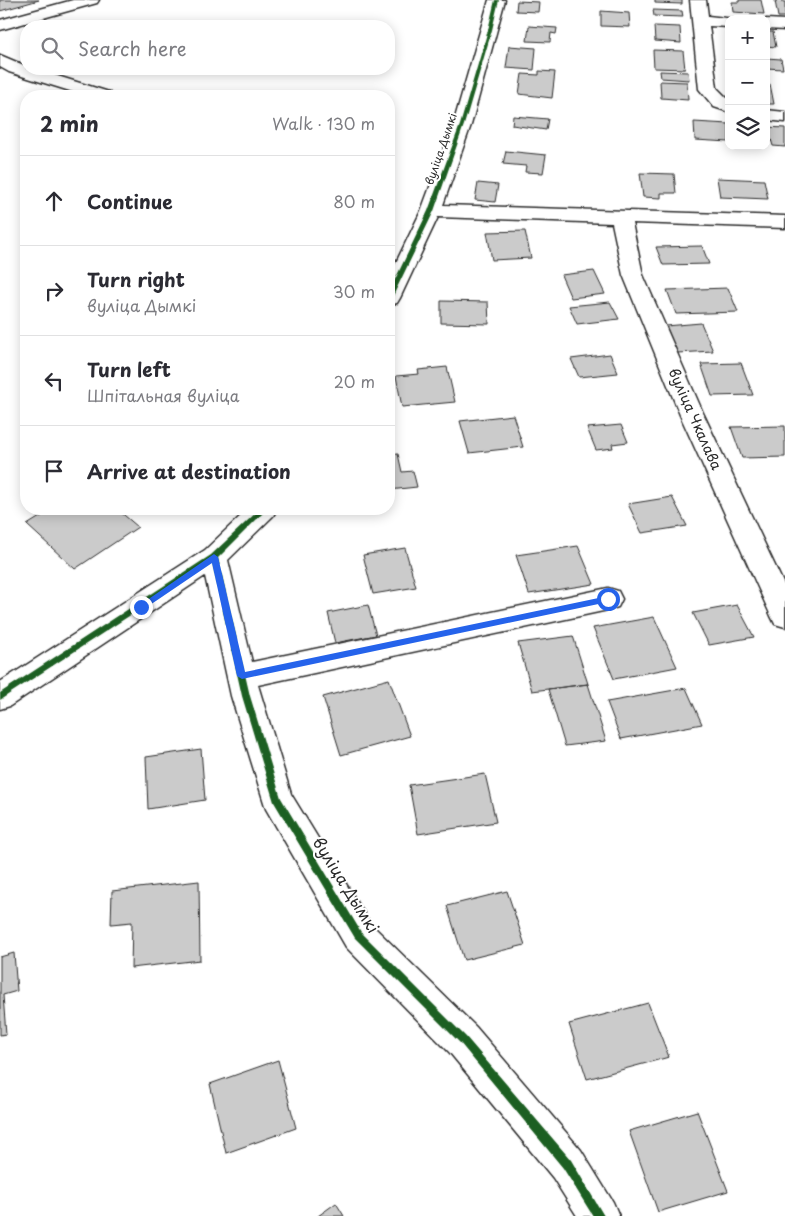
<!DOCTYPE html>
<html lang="en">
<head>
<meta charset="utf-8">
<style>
  body { margin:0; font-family:"Playpen Sans",sans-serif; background:#f2f2f3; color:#2b2b33 }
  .controls { position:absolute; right:15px; top:15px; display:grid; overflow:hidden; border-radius:10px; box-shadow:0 2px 12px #0003 }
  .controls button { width:45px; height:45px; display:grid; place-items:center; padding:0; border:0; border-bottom:1px solid #e1e1e2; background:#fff; color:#2b2b33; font:25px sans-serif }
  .stop { position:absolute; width:15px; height:15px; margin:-11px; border:4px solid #2563eb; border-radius:50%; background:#fff }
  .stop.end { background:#2563eb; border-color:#fff; box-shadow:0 1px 5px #0008 }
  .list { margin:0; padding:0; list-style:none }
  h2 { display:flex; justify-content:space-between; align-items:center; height:65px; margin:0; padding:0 20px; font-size:21px }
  h2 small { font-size:16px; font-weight:400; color:#7c7c81 }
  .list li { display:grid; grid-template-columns:32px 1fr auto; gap:15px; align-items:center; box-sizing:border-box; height:90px; padding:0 20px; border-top:1px solid #e1e1e2 }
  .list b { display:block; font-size:19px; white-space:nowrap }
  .list p { margin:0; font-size:16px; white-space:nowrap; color:#7c7c81 }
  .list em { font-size:16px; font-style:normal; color:#7c7c81 }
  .icon { flex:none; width:28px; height:28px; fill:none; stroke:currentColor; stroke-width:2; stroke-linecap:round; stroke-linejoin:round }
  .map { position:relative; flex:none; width:785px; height:1216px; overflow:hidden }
  .search { position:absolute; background:#fff; box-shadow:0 2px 12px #0003; left:20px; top:20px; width:375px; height:55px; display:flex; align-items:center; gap:12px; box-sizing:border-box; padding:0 18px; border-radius:20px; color:#7c7c81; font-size:19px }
  .panel { position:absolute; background:#fff; box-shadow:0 2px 12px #0003; left:20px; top:90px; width:375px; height:425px; border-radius:20px }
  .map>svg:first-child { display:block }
</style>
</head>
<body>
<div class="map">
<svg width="785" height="1216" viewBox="0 0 785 1216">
  <rect width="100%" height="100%" fill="#fff"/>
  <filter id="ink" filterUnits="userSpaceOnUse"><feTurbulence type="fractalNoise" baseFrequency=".02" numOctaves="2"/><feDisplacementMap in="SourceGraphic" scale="10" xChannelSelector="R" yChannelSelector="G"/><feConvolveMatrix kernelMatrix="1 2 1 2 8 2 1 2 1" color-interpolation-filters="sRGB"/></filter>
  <g filter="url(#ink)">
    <path fill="#cbcbcb" stroke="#2b2b2b" d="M0 0H39L0 11Z
      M655 0H682V4L655 3Z
      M739 0H761L764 14 733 12 732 2H739Z
      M517 1 539 2 538 12 516 11Z
      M775 1 785 2V17H778Z
      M653 10 682 11 683 17 654 16Z
      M601 11 629 13 630 27 601 26Z
      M529 26 557 28 556 34 551 33 550 42 527 41Z
      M654 26 680 27 681 43 655 41Z
      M766 32H773L776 47 766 46Z
      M509 46 536 48 534 70 506 68Z
      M653 50 683 51 685 69 654 68Z
      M766 58 781 59 783 69 766 68Z
      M539 71 555 72 552 98 519 94 522 74 539 75Z
      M660 71 688 72 689 80 661 78Z
      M660 81 687 82 688 100 661 98Z
      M766 84H770L774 104H766Z
      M513 116 548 119 546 130 512 125Z
      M694 122 729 124V142L695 140Z
      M766 127 785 128V147L773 146 771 139H766Z
      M506 151 546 155 543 173 525 172 526 166 503 164Z
      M640 173 674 174 676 193H661V198L643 197Z
      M717 178 764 180 768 199 720 197Z
      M478 183 498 185 495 202 475 200Z
      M525 231 531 258 492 260 487 232Z
      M702 246 709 264 663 265 656 247Z
      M594 271 605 294 571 298 561 275Z
      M728 288 738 312 676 314 667 290Z
      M441 301 488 302 489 324 441 323Z
      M610 302 619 319 577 324 569 306Z
      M701 323 713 351 677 353 666 326Z
      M610 354 618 373 579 377 571 359Z
      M741 363 753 395 712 396 701 364Z
      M447 367 455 402 402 407 396 376 419 374 418 370Z
      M513 415 523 447 469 453 460 421Z
      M621 425 628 442 612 444 613 448 596 450 587 428Z
      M785 426V457L742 458 731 427Z
      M398 454 402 472 413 471 417 487 389 490V455Z
      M672 497 687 526 642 533 628 504Z
      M53 509H117L138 527 75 569 27 525Z
      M578 546 594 584 529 594 516 555Z
      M405 548 416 587 373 594 363 555Z
      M368 605 376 635 335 643 328 613Z
      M737 605 754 637 709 645 693 613Z
      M654 617 677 667 614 679 593 628Z
      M573 636 588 684 532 691 518 643Z
      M389 679 410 736 341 755 323 697Z
      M588 684 606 741 565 746 548 689Z
      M686 688 702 724 621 739 607 702Z
      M201 749 205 800 148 809 146 757Z
      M485 774 496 822 418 834 409 785Z
      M199 881 200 960 131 968 132 922 111 924 112 891Z
      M507 891 525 945 464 960 447 906Z
      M14 953 17 991 3 995 6 1034 0 1035V957Z
      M648 1003 669 1057 587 1079 569 1024Z
      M278 1060 296 1128 226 1153 210 1084Z
      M697 1111 728 1191 658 1212 629 1131Z
      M336 1203 344 1216H318Z"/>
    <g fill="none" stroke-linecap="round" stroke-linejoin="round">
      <g stroke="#2b2b2b" stroke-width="3">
        <path id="minor" d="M73 0H99L97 3 0 30V20Z
          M489 0H505L471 125 443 205 785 216V228L632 223 643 275 704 415 785 587V627L775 624 771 616 680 415 623 275 612 223 438 217 400 298 397 303 389 305V277L421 211 453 125Z
          M690 0H706L708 16 735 19H729V27L709 26 717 88 729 100V112L714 107 699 89Z
          M766 19 785 20V30L766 29Z
          M0 55 26 66V69H35L109 92 112 96H86L9 72 0 67Z
          M766 110 785 112V122L766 120Z
          M248 509H277L273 516 228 560 252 662 608 588 618 591 622 599 618 607 608 610 258 685 291 794 370 923 476 1027 581 1150 613 1202 619 1216H577L553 1178 450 1053 346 947 266 809 231 696 205 576 10 706 0 709V682L205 550Z"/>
      </g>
      <use href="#minor" fill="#fff" fill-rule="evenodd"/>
      <g stroke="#fff" stroke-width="3">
        <path id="cycleway" d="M495 0H499L492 30 464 125 434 211 392 298 389 300V292L428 211 460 125 488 30Z
          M260 509H267L218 558 250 696 281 798 361 932 466 1037 571 1160 604 1216H593L563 1168 460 1043 355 938 274 802 242 696 212 562 0 700V693L211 555Z"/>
      </g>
      <use href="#cycleway" fill="#1b5e20" fill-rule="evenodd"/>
    </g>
  </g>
  <path fill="#2563eb" d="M214 554 218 557 245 672 608 596 612 599 608 602 242 679 237 676 212 563 144 609 141 610 137 607Z"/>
  <g text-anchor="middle" stroke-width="4" stroke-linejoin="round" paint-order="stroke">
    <g font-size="11" fill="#2b2b2b" stroke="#fff">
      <text transform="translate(441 149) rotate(-71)" y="4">вуліца Дымкі</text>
    </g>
    <g font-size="14" fill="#2b2b2b" stroke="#fff">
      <text transform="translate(695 419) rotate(66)" y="5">вуліца Чкалава</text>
    </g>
    <g font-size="16" fill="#2b2b2b" stroke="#fff">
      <text transform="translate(346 885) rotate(58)" y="6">вуліца Дымкі</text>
    </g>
  </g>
</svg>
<div class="controls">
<button>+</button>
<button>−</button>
<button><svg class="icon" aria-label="layers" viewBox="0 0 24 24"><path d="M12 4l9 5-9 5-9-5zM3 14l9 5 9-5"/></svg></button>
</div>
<div class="stop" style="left:608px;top:599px"></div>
<div class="stop end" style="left:141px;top:607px"></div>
<div class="search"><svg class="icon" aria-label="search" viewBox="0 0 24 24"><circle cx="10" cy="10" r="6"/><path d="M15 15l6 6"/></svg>Search here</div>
<section class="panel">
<h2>2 min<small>Walk · 130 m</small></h2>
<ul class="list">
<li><svg class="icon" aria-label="ahead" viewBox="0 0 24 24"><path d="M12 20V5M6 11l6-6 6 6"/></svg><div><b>Continue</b></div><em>80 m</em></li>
<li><svg class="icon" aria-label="right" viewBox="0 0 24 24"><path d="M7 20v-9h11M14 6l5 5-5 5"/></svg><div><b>Turn right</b><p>вуліца Дымкі</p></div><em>30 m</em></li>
<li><svg class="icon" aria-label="left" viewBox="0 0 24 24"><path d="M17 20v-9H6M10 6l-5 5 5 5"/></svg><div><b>Turn left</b><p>Шпітальная вуліца</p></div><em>20 m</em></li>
<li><svg class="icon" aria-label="arrive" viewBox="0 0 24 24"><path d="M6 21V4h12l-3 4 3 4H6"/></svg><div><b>Arrive at destination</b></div></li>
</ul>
</section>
</div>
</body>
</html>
